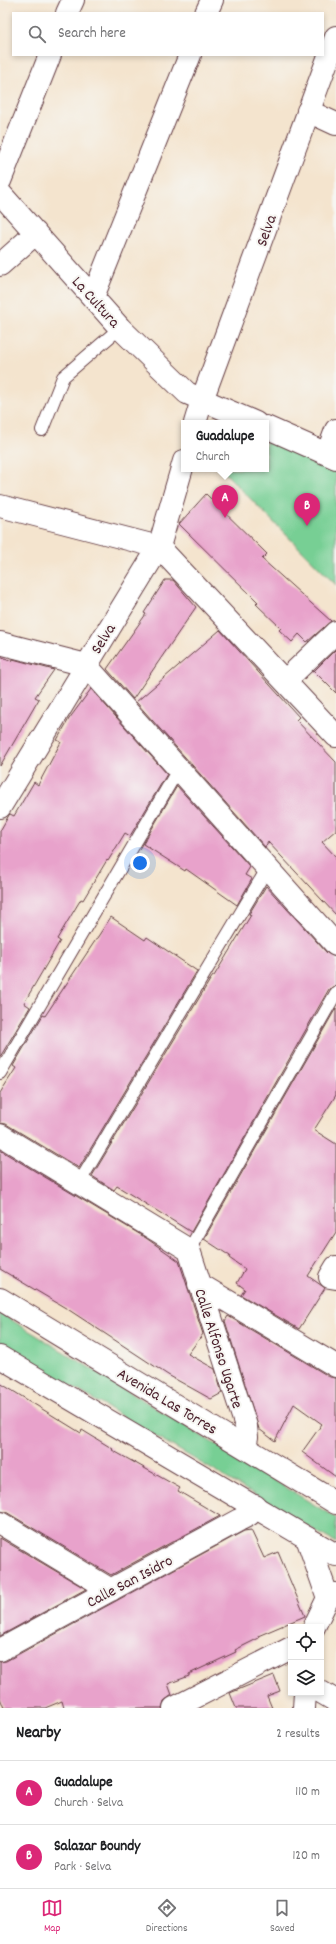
<!DOCTYPE html>
<html lang="en">
<head>
<meta charset="utf-8">
<style>
  body { margin:0; font-family:Dekko,sans-serif; background:#f6f6f6; color:#202124 }
  .controls { position:absolute; right:12px; bottom:12px; display:grid; overflow:hidden; border-radius:0px; box-shadow:0 2px 6px #0003 }
  .controls button { width:36px; height:36px; display:grid; place-items:center; padding:0; border:0; border-bottom:1px solid #e0e0e0; background:#fff; color:#202124; font:20px sans-serif }
  .you { position:absolute; left:140px; top:863px; width:14px; height:14px; margin:-10px; border:3px solid #fff; border-radius:50%; background:#1a73e8; box-shadow:0 0 0 6px #1a73e833 }
  .badge { display:grid; place-items:center; width:26px; height:26px; border-radius:50%; background:#db2777; color:#fff; font-size:13px; font-weight:700 }
  .pin { position:absolute; translate:-50% -33px; filter:drop-shadow(0 1px 2px #0008) }
  .pin::after { content:''; position:absolute; top:21px; width:14px; height:12px; background:inherit; clip-path:polygon(0 0,100% 0,50% 100%) }
  .popup { position:absolute; left:181px; top:420px; width:88px; height:52px; box-sizing:border-box; display:grid; place-content:center; border-radius:0px; background:#fff; filter:drop-shadow(0 1px 3px #0005); font-size:13px; white-space:nowrap; color:#757577 }
  .popup b { font-size:15px; color:#202124 }
  .popup::after { content:''; position:absolute; left:50%; top:100%; margin-left:-8px; border:8px solid transparent; border-top-color:#fff }
  .list { margin:0; padding:0; list-style:none }
  h2 { display:flex; justify-content:space-between; align-items:center; height:52px; margin:0; padding:0 16px; font-size:17px }
  h2 small { font-size:13px; font-weight:400; color:#757577 }
  .list li { display:grid; grid-template-columns:26px 1fr auto; gap:12px; align-items:center; box-sizing:border-box; height:64px; padding:0 16px; border-top:1px solid #e0e0e0 }
  .list b { display:block; font-size:15px; white-space:nowrap }
  .list p { margin:0; font-size:13px; white-space:nowrap; color:#757577 }
  .list em { font-size:13px; font-style:normal; color:#757577 }
  .icon { flex:none; width:22px; height:22px; fill:none; stroke:currentColor; stroke-width:2; stroke-linecap:round; stroke-linejoin:round }
  .map { position:relative; flex:none; width:336px; height:1708px; overflow:hidden }
  .search { position:absolute; background:#fff; box-shadow:0 2px 6px #0003; left:12px; right:12px; top:12px; height:44px; display:flex; align-items:center; gap:10px; box-sizing:border-box; padding:0 14px; border-radius:0px; color:#757577; font-size:15px }
  .sheet { height:180px; background:#fff }
  nav { display:flex; justify-content:space-around; align-items:center; box-sizing:border-box; height:56px; border-top:1px solid #e0e0e0; background:#fff; font-size:11px; color:#757577 }
  nav a { display:grid; justify-items:center; gap:2px }
  nav .on { color:#db2777 }
  .map>svg:first-child { display:block }
</style>
</head>
<body>
<div class="map">
<svg width="336" height="1708" viewBox="0 0 336 1708">
  <rect width="100%" height="100%" fill="#f6f6f2"/>
  <filter id="ink" filterUnits="userSpaceOnUse"><feTurbulence type="fractalNoise" baseFrequency=".025" numOctaves="2"/><feDisplacementMap in="SourceGraphic" scale="8" xChannelSelector="R" yChannelSelector="G"/><feConvolveMatrix kernelMatrix="1 2 1 2 8 2 1 2 1" color-interpolation-filters="sRGB"/></filter>
  <filter id="wash" filterUnits="userSpaceOnUse"><feTurbulence type="fractalNoise" baseFrequency=".012" numOctaves="4" result="noise"/><feDisplacementMap in="SourceGraphic" scale="16" xChannelSelector="R" yChannelSelector="G"/><feGaussianBlur stdDeviation="0.9" result="paint"/><feColorMatrix in="noise" values="0 0 0 0 0 0 0 0 0 0 0 0 0 0 0 0 0 1.4 0 .05"/><feComposite in="paint" operator="in"/></filter>
  <g filter="url(#wash)">
    <rect width="100%" height="100%" fill="#f4e4ce"/>
    <path fill="#77cf94" stroke="#607760" d="M266 438 336 467V585L221 469H266Z
      M0 1313 336 1518V1543L0 1344Z"/>
    <g id="blocks">
      <path fill="#e8a2cb" d="M206 494 267 554 262 559 331 621 307 642 299 634 292 642 279 630 281 628 256 604 258 602 179 524Z
        M165 580H173L196 607 133 699 107 669 146 614 144 613Z
        M220 630 299 717 296 720 336 762V830L322 842 336 857V915L268 842 265 847 136 702Z
        M336 649V693L314 671Z
        M0 656 12 661 13 659 54 670 35 697 39 699 0 766Z
        M91 689 167 774 130 836 125 833 108 861 107 860 83 900 81 899 57 939 60 941 24 1003 30 1007 0 1057V831L9 815 10 814 14 816 34 782 38 785 61 742 57 740 69 719Z
        M177 786 250 867 245 875 252 879 237 905 186 869 185 871 143 844Z
        M266 886 327 953 336 957V986L329 989 191 1232 117 1186 114 1190 92 1176 210 980 213 976H214L251 915 249 914Z
        M111 917 145 940 147 937 197 971 79 1168 6 1124 0 1123V1093L16 1068 13 1066 43 1015 45 1016Z
        M336 1008V1095L314 1130 336 1144V1232L308 1276 325 1288 299 1329 241 1295 245 1289 237 1283 245 1269 229 1258 230 1256 204 1239Z
        M0 1150 146 1238 179 1261 203 1334 188 1354 215 1369 222 1393 211 1399 168 1375 69 1310 0 1269Z
        M228 1316 330 1377 336 1378V1477L302 1452 322 1424 294 1404 275 1441 259 1429 225 1321Z
        M0 1383 81 1433 82 1430 113 1449 112 1450 180 1488 178 1491 220 1516 111 1575 6 1512 0 1511Z
        M251 1530 264 1558 278 1552 305 1616 258 1636 259 1638 235 1650 236 1652 189 1674V1676L168 1684 172 1695 164 1701 162 1708H64L62 1701 45 1708H4L0 1698V1662L6 1661 244 1531Z
        M0 1538 86 1589 0 1636Z
        M274 1675 280 1691 267 1696 272 1708H236L230 1693Z"/>
    </g>
  </g>
  <g filter="url(#ink)">
    <use href="#blocks" fill-opacity="0" stroke="#643d43" stroke-width="1"/>
    <g fill="none" stroke-linecap="round" stroke-linejoin="round">
      <g stroke="#643d43" stroke-width="14">
        <path id="service" d="M42 430 63 377 120 328
          M0 1073 179 768
          M79 1183 267 869
          M189 1250 336 993"/>
      </g>
      <g stroke="#643d43" stroke-width="24">
        <path id="minor" d="M67 13 73 0
          M206 13 212 0
          M308 111 336 124
          M0 181 50 55
          M0 193 120 328 187 393 256 423
          M0 265 36 233
          M93 297 190 55
          M266 427 336 458
          M327 454 336 430
          M0 506 159 547 336 736
          M0 643 86 665 336 945
          M285 681 336 632
          M0 1135 189 1250 246 1426 247 1437 245 1446
          M336 1267 330 1277 336 1278
          M199 1284 336 1366
          M0 1523 111 1590
          M307 1538 328 1598
          M314 1627 328 1598 336 1594
          M0 1650 239 1520 249 1515 255 1506
          M321 1692 336 1701
          M174 1708 291 1648
          M304 1708 305 1693"/>
      </g>
      <g stroke="#643d43" stroke-width="24">
        <path id="tertiary" d="M195 423 202 400 336 37
          M0 807 159 547 184 461
          M0 1299 336 1503
          M0 1357 336 1555"/>
      </g>
      <use href="#service" stroke="#fff" stroke-width="12"/>
      <use href="#minor" stroke="#fff" stroke-width="22"/>
      <use href="#tertiary" stroke="#fff" stroke-width="22"/>
    </g>
  </g>
  <g text-anchor="middle" stroke-width="4" stroke-linejoin="round" paint-order="stroke">
    <g font-size="16" fill="#4a1f2b" stroke="#f6f6f2">
      <text transform="translate(265 230) rotate(-70)" y="6">Selva</text>
      <text transform="translate(97 301) rotate(48)" y="6">La Cultura</text>
      <text transform="translate(102 638) rotate(-58)" y="6">Selva</text>
      <text transform="translate(220 1348) rotate(72)" y="6">Calle Alfonso Ugarte</text>
      <text transform="translate(168 1400) rotate(31)" y="6">Avenida Las Torres</text>
      <text transform="translate(129 1580) rotate(-28)" y="6">Calle San Isidro</text>
    </g>
  </g>
</svg>
<div class="controls">
<button><svg class="icon" aria-label="locate" viewBox="0 0 24 24"><circle cx="12" cy="12" r="6"/><path d="M12 2v4M12 18v4M2 12h4M18 12h4"/></svg></button>
<button><svg class="icon" aria-label="layers" viewBox="0 0 24 24"><path d="M12 4l9 5-9 5-9-5zM3 14l9 5 9-5"/></svg></button>
</div>
<div class="you"></div>
<div class="pin badge" style="left:225px;top:518px">A</div>
<div class="popup"><b>Guadalupe</b>Church</div>
<div class="pin badge" style="left:307px;top:526px">B</div>
<div class="search"><svg class="icon" aria-label="search" viewBox="0 0 24 24"><circle cx="10" cy="10" r="6"/><path d="M15 15l6 6"/></svg>Search here</div>
</div>
<section class="sheet">
<h2>Nearby<small>2 results</small></h2>
<ul class="list">
<li><span class="badge">A</span><div><b>Guadalupe</b><p>Church · Selva</p></div><em>110 m</em></li>
<li><span class="badge">B</span><div><b>Salazar Boundy</b><p>Park · Selva</p></div><em>120 m</em></li>
</ul>
</section>
<nav>
<a class="on"><svg class="icon" aria-label="map" viewBox="0 0 24 24"><path d="M3 6l6-2 6 2 6-2v14l-6 2-6-2-6 2zM9 4v14M15 6v14"/></svg>Map</a>
<a><svg class="icon" aria-label="directions" viewBox="0 0 24 24"><path d="M12 3l9 9-9 9-9-9zM9 14v-3h6M13 9l2 2-2 2"/></svg>Directions</a>
<a><svg class="icon" aria-label="saved" viewBox="0 0 24 24"><path d="M7 4h10v16l-5-4-5 4z"/></svg>Saved</a>
</nav>
</body>
</html>
